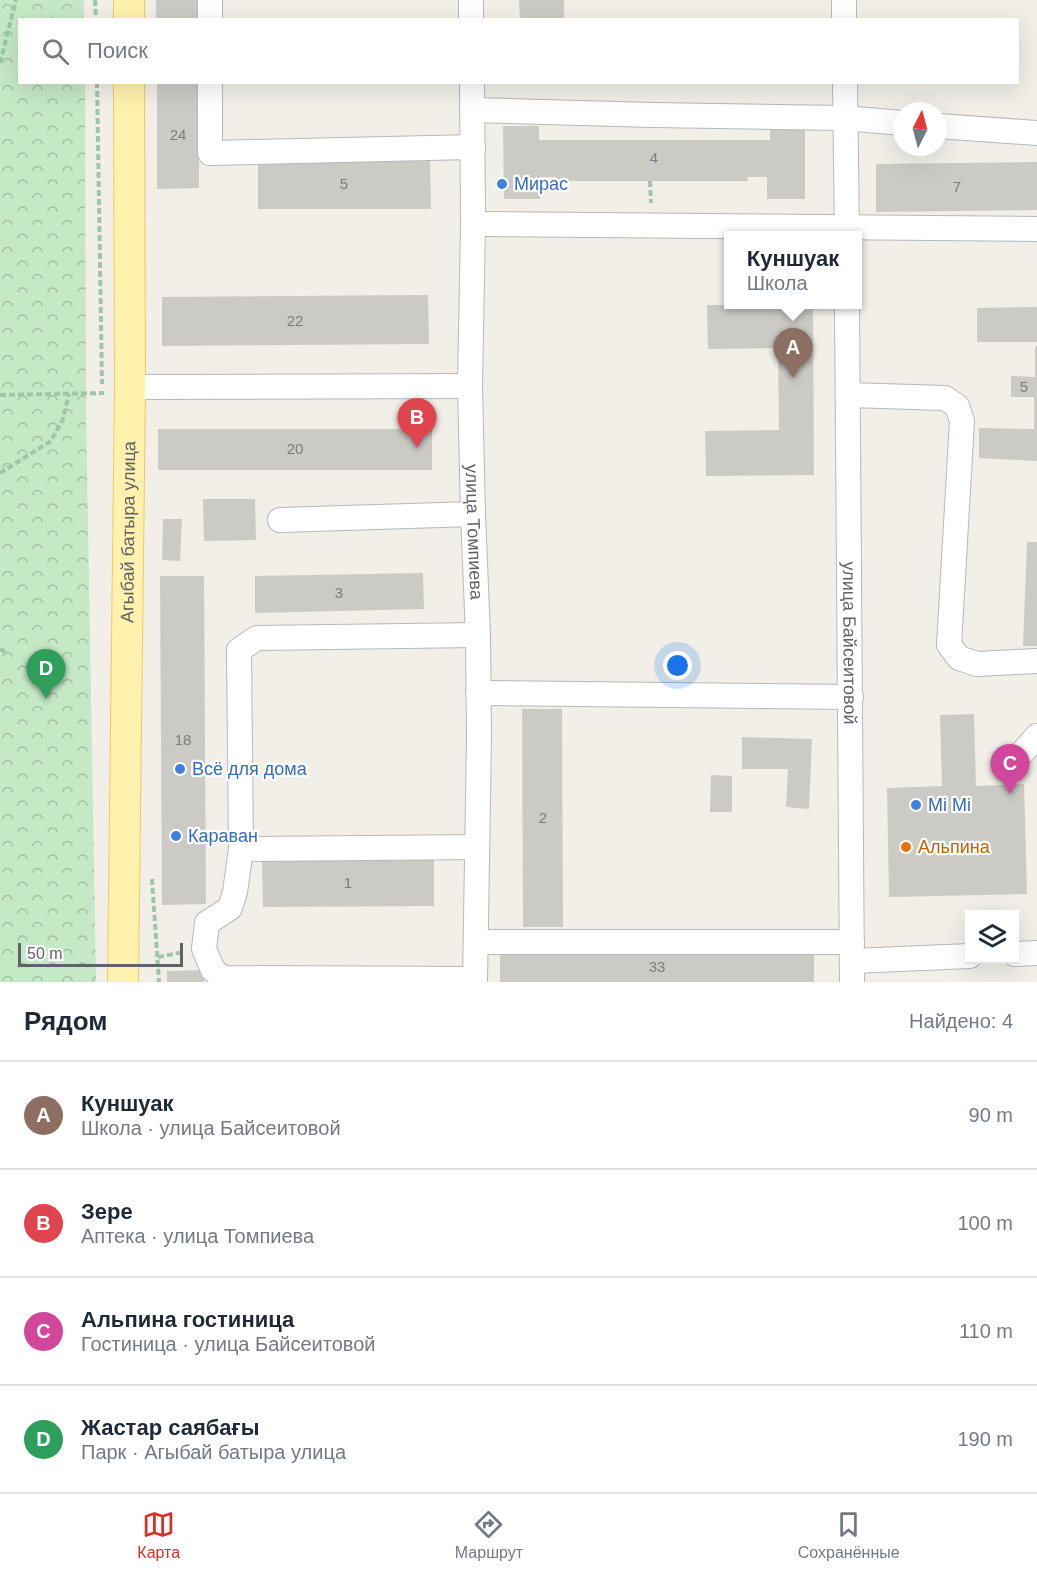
<!DOCTYPE html>
<html lang="ru">
<head>
<meta charset="utf-8">
<style>
  body { margin:0; font-family:Arial,sans-serif; background:#f2f2f3; color:#1f2937 }
  .controls { position:absolute; right:18px; bottom:18px; display:grid; overflow:hidden; border-radius:0px; box-shadow:0 6px 24px #0002 }
  .controls button { width:54px; height:54px; display:grid; place-items:center; padding:0; border:0; border-bottom:2px solid #e0e1e3; background:#fff; color:#1f2937; font:30px sans-serif }
  .compass { position:absolute; left:893px; top:102px; width:54px; height:54px; border-radius:50%; background:#fff; box-shadow:0 6px 24px #0002; rotate:6deg }
  .scale { position:absolute; left:18px; bottom:15px; width:165px; box-sizing:border-box; padding-left:6px; border:3px solid #5f6368; border-top:0; font-size:16px; line-height:21px; white-space:nowrap; color:#5f6368; -webkit-text-stroke:4px #fff; paint-order:stroke }
  .you { position:absolute; left:678px; top:666px; width:21px; height:21px; margin:-15px; border:4px solid #fff; border-radius:50%; background:#1a73e8; box-shadow:0 0 0 9px #1a73e833 }
  .badge { display:grid; place-items:center; width:39px; height:39px; border-radius:50%; background:#d93025; color:#fff; font-size:20px; font-weight:700 }
  .pin { position:absolute; translate:-50% -50px; filter:drop-shadow(0 2px 3px #0008) }
  .pin::after { content:''; position:absolute; top:32px; width:21px; height:18px; background:inherit; clip-path:polygon(0 0,100% 0,50% 100%) }
  .popup { position:absolute; left:724px; top:231px; width:138px; height:78px; box-sizing:border-box; display:grid; place-content:center; border-radius:0px; background:#fff; filter:drop-shadow(0 2px 4px #0005); font-size:20px; white-space:nowrap; color:#747a83 }
  .popup b { font-size:22px; color:#1f2937 }
  .popup::after { content:''; position:absolute; left:50%; top:100%; margin-left:-12px; border:12px solid transparent; border-top-color:#fff }
  .list { margin:0; padding:0; list-style:none }
  h2 { display:flex; justify-content:space-between; align-items:center; height:78px; margin:0; padding:0 24px; font-size:26px }
  h2 small { font-size:20px; font-weight:400; color:#747a83 }
  .list li { display:grid; grid-template-columns:39px 1fr auto; gap:18px; align-items:center; box-sizing:border-box; height:108px; padding:0 24px; border-top:2px solid #e0e1e3 }
  .list b { display:block; font-size:22px; white-space:nowrap }
  .list p { margin:0; font-size:20px; white-space:nowrap; color:#747a83 }
  .list em { font-size:20px; font-style:normal; color:#747a83 }
  .icon { flex:none; width:33px; height:33px; fill:none; stroke:currentColor; stroke-width:2; stroke-linecap:round; stroke-linejoin:round }
  .map { position:relative; flex:none; width:1037px; height:982px; overflow:hidden }
  .search { position:absolute; background:#fff; box-shadow:0 6px 24px #0002; left:18px; right:18px; top:18px; height:66px; display:flex; align-items:center; gap:15px; box-sizing:border-box; padding:0 21px; border-radius:0px; color:#747a83; font-size:22px }
  .sheet { height:510px; background:#fff }
  nav { display:flex; justify-content:space-around; align-items:center; box-sizing:border-box; height:84px; border-top:2px solid #e0e1e3; background:#fff; font-size:16px; color:#747a83 }
  nav a { display:grid; justify-items:center; gap:3px }
  nav .on { color:#d93025 }
  .map>svg:first-child { display:block }
</style>
</head>
<body>
<div class="map">
<svg width="1037" height="982" viewBox="0 0 1037 982">
  <defs>
    <pattern id="park-crowns" width="20" height="18" patternUnits="userSpaceOnUse" patternTransform="scale(1.5)"><rect width="20" height="18" fill="#c5e8c5"/><path d="M2 6a3 3 0 1 1 6 0M12 15a3 3 0 1 1 6 0" fill="none" stroke="#a3c0a4"/></pattern>
  </defs>
  <rect width="100%" height="100%" fill="#f1efe8"/>
  <path fill="url(#park-crowns)" d="M0 0H84V19L20 20V82L85 83 86 415 96 982H0Z"/>
  <path fill="#cccac5" d="M156 0H198V20H156Z
    M519 0H564V20H520Z
    M157 82H199V188L157 189Z
    M503 126H539V140H770V129H805V199H767V177H747L748 181H556V177H540V199H504Z
    M258 159H430L431 209H258Z
    M1037 162V210L876 212V164Z
    M428 295 429 344 162 346V297Z
    M707 305H813L814 475 706 476 705 431 779 430 778 348 708 349Z
    M1037 307V342H977V308Z
    M1035 346H1037V461L979 458V428L1034 429V397H1011V376L1035 377Z
    M158 429H432V470H158Z
    M203 499H255L256 540 204 541Z
    M163 519H182L180 561 162 560Z
    M1027 542H1037V646H1023Z
    M423 573 424 609 255 613V576Z
    M160 576H204L206 904 162 905Z
    M522 709H562L563 927H523Z
    M974 714 976 786 1024 784 1027 894 889 897 887 788 942 786 940 715Z
    M742 737 812 739 809 809 786 807 788 769H742Z
    M711 775 732 776V812H710Z
    M434 860V906L263 907 262 861Z
    M814 949V982H500V953Z
    M204 970V982H167V971Z"/>
  <g fill="none" stroke-linecap="round" stroke-linejoin="round">
    <g stroke="#b5b8bc" stroke-width="26">
      <g id="minor">
        <path d="M210 0V20"/>
        <path d="M471 0V20"/>
        <path d="M844 0V20"/>
        <path d="M210 82V153L473 147"/>
        <path id="s1" d="M472 82 473 224 470 386 473 514 478 635 479 737 475 982"/>
        <path d="M845 82 847 236"/>
        <path d="M472 110 653 115 845 118 902 123"/>
        <path d="M938 126 1037 133"/>
        <path d="M473 224 1037 229"/>
        <path id="s2" d="M847 304 852 982"/>
        <path d="M130 387 470 386"/>
        <path d="M848 395 945 398 957 406 962 421 949 645 959 658 977 664 1037 661"/>
        <path d="M280 520 473 514"/>
        <path d="M478 693 851 697"/>
        <path d="M1022 753 1037 736"/>
        <path d="M241 849 477 847"/>
        <path d="M476 942H852"/>
        <path d="M1014 954 1037 953"/>
        <path d="M852 961 970 956"/>
        <path d="M475 979 223 978 213 970 204 949 207 923 230 908 235 892 241 849 239 650 257 638 478 635"/>
      </g>
    </g>
    <g stroke="#f2c960" stroke-width="32">
      <g id="major">
        <path d="M129 0V20"/>
        <path id="s3" d="M123 982 130 387 129 82"/>
      </g>
    </g>
    <path stroke="#9cc7a9" stroke-width="4" stroke-dasharray="6 3" stroke-linecap="butt" d="M95 0 96 20
      M0 63 16 0
      M97 82 102 384
      M650 181 651 203
      M0 395 104 393
      M0 473 51 441 63 419 69 394
      M0 649 5 652
      M152 879 159 982
      M158 957 184 952"/>
    <use href="#minor" stroke="#fff" stroke-width="24"/>
    <use href="#major" stroke="#fff2af" stroke-width="30"/>
  </g>
  <g fill="#3f7fe0" stroke="#fff" stroke-width="2">
    <circle cx="502" cy="184" r="6"/>
    <circle cx="180" cy="769" r="6"/>
    <circle cx="916" cy="805" r="6"/>
    <circle cx="176" cy="836" r="6"/>
  </g>
  <circle fill="#e8710a" stroke="#fff" stroke-width="2" cx="906" cy="847" r="6"/>
  <g text-anchor="middle" stroke-width="4.5" stroke-linejoin="round" paint-order="stroke">
    <g font-size="15" fill="#7a7d7f">
      <text x="178" y="140">24</text>
      <text x="654" y="163">4</text>
      <text x="344" y="189">5</text>
      <text x="957" y="192">7</text>
      <text x="295" y="326">22</text>
      <text x="1024" y="392">5</text>
      <text x="295" y="454">20</text>
      <text x="339" y="598">3</text>
      <text x="183" y="745">18</text>
      <text x="543" y="823">2</text>
      <text x="348" y="888">1</text>
      <text x="657" y="972">33</text>
    </g>
    <g font-size="18" fill="#366cbe" stroke="#fff" text-anchor="start">
      <text x="514" y="190">Мирас</text>
      <text x="192" y="775">Всё для дома</text>
      <text x="928" y="811">Mi Mi</text>
      <text x="188" y="842">Караван</text>
    </g>
    <g font-size="18" fill="#5f6368" stroke="#fff">
      <text dy="6" stroke="none"><textPath href="#s3" startOffset="450">Агыбай батыра улица</textPath></text>
      <text dy="6" stroke="none"><textPath href="#s1" startOffset="450">улица Томпиева</textPath></text>
      <text dy="6" stroke="none"><textPath href="#s2" startOffset="339">улица Байсеитовой</textPath></text>
    </g>
    <g font-size="18" fill="#c56008" stroke="#fff" text-anchor="start">
      <text x="918" y="853">Альпина</text>
    </g>
  </g>
</svg>
<div class="controls">
<button><svg class="icon" aria-label="layers" viewBox="0 0 24 24"><path d="M12 4l9 5-9 5-9-5zM3 14l9 5 9-5"/></svg></button>
</div>
<svg class="compass" viewBox="-18 -18 36 36"><path d="M0-13l5 13h-10z" fill="#e53935"/><path d="M0 13l5-13h-10z" fill="#747a83"/></svg>
<div class="scale">50 m</div>
<div class="you"></div>
<div class="pin badge" style="left:793px;top:378px;background:#8d6e63">A</div>
<div class="popup"><b>Куншуак</b>Школа</div>
<div class="pin badge" style="left:417px;top:448px;background:#e0444e">B</div>
<div class="pin badge" style="left:1010px;top:794px;background:#d1479c">C</div>
<div class="pin badge" style="left:46px;top:699px;background:#2e9e5b">D</div>
<div class="search"><svg class="icon" aria-label="search" viewBox="0 0 24 24"><circle cx="10" cy="10" r="6"/><path d="M15 15l6 6"/></svg>Поиск</div>
</div>
<section class="sheet">
<h2>Рядом<small>Найдено: 4</small></h2>
<ul class="list">
<li><span class="badge" style="background:#8d6e63">A</span><div><b>Куншуак</b><p>Школа · улица Байсеитовой</p></div><em>90 m</em></li>
<li><span class="badge" style="background:#e0444e">B</span><div><b>Зере</b><p>Аптека · улица Томпиева</p></div><em>100 m</em></li>
<li><span class="badge" style="background:#d1479c">C</span><div><b>Альпина гостиница</b><p>Гостиница · улица Байсеитовой</p></div><em>110 m</em></li>
<li><span class="badge" style="background:#2e9e5b">D</span><div><b>Жастар саябағы</b><p>Парк · Агыбай батыра улица</p></div><em>190 m</em></li>
</ul>
</section>
<nav>
<a class="on"><svg class="icon" aria-label="map" viewBox="0 0 24 24"><path d="M3 6l6-2 6 2 6-2v14l-6 2-6-2-6 2zM9 4v14M15 6v14"/></svg>Карта</a>
<a><svg class="icon" aria-label="directions" viewBox="0 0 24 24"><path d="M12 3l9 9-9 9-9-9zM9 14v-3h6M13 9l2 2-2 2"/></svg>Маршрут</a>
<a><svg class="icon" aria-label="saved" viewBox="0 0 24 24"><path d="M7 4h10v16l-5-4-5 4z"/></svg>Сохранённые</a>
</nav>
</body>
</html>
